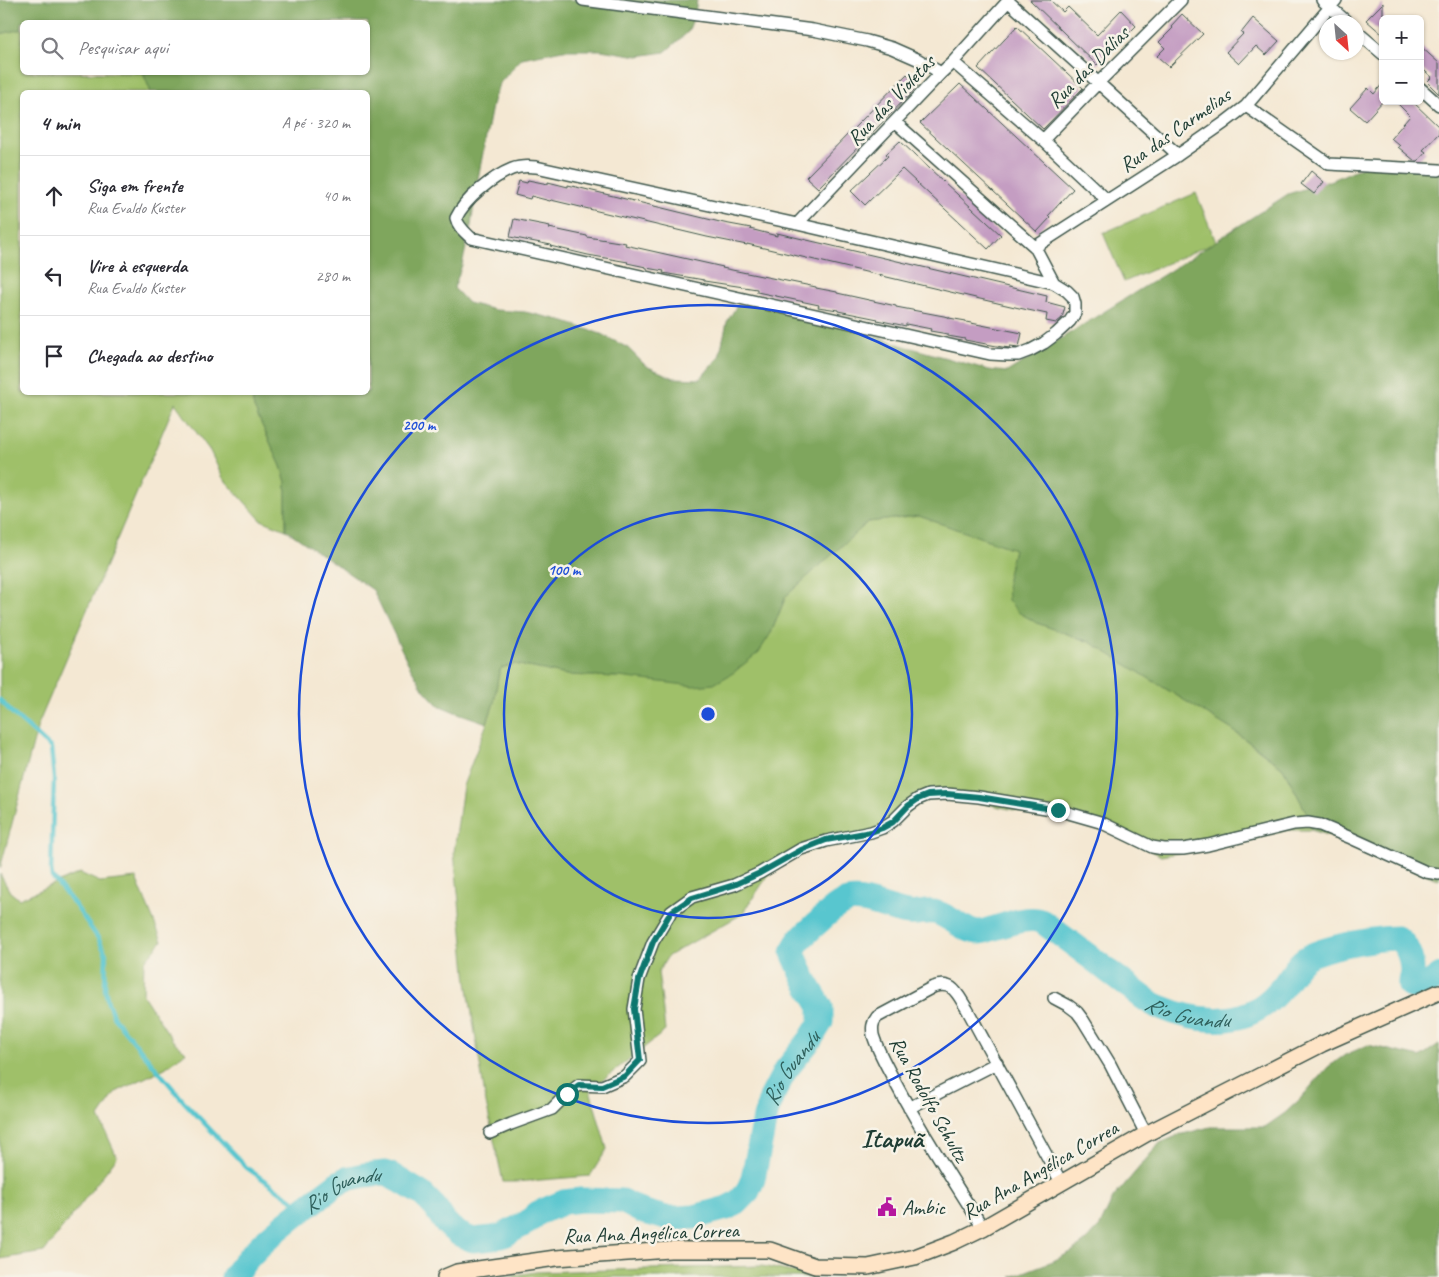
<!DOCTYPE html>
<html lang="pt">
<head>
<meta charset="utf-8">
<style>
  body { margin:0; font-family:Caveat,sans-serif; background:#f7f7f7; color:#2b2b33 }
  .controls { position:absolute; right:15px; top:15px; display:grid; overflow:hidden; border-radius:8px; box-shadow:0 1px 4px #0004 }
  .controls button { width:45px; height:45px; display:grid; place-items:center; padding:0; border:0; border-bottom:1px solid #e1e1e2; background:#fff; color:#2b2b33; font:25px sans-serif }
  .compass { position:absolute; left:1319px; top:15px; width:45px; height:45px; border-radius:50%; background:#fff; box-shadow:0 1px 4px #0004; rotate:153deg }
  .stop { position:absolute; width:15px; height:15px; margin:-11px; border:4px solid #0f766e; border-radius:50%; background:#fff }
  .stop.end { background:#0f766e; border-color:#fff; box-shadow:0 1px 5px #0008 }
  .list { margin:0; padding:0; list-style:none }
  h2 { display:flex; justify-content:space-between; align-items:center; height:65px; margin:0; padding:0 20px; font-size:21px }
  h2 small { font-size:16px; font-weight:400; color:#7c7c81 }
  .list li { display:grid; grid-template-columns:32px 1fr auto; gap:15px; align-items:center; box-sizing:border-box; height:80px; padding:0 20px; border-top:1px solid #e1e1e2 }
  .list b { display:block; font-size:19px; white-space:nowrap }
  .list p { margin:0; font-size:16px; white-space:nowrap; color:#7c7c81 }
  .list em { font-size:16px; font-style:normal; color:#7c7c81 }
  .icon { flex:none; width:28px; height:28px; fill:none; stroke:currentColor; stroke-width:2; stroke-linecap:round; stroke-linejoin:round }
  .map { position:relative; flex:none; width:1439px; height:1277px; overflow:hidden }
  .search { position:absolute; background:#fff; box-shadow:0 1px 4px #0004; left:20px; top:20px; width:350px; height:55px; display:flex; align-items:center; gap:12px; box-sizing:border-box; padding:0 18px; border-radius:8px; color:#7c7c81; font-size:19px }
  .panel { position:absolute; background:#fff; box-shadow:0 1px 4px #0004; left:20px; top:90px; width:350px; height:305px; border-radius:8px }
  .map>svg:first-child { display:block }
</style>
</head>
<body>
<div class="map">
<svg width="1439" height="1277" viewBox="0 0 1439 1277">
  <rect width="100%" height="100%" fill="#f7f3e8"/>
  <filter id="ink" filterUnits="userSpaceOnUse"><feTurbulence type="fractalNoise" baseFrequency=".02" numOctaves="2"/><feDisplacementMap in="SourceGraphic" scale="10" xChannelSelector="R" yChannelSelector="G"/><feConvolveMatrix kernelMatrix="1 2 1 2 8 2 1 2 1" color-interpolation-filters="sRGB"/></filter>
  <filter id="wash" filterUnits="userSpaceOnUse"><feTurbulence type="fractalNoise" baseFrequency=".0096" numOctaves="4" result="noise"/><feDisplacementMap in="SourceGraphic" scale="20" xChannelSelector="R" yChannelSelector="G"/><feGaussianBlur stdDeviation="1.12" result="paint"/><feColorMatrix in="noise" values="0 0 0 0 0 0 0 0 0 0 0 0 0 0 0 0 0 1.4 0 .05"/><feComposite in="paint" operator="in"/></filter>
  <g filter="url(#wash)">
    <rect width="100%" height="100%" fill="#f4e8d3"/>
    <path fill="#9fc069" stroke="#5f7e4e" d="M22 29V72L143 73 151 92H22V392L251 393 254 408 281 466 286 482V530L261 520 223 478 210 451 175 403 38 725 0 869V34Z
      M1196 193 1216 242 1124 282 1103 233Z
      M919 516 1014 549 1007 579 1037 623 1090 642 1231 729 1283 768 1309 817 1311 830H1287L1246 841 1161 856 1120 833 977 802 935 797 924 800 913 808 887 834 867 835 796 855 769 874 742 914 668 956 658 972 662 1002 665 1031 590 1090 607 1149 590 1176 516 1182H503L486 1103 467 982 454 852 463 786 487 723 494 703 498 677 501 668 515 664 567 675 619 677 771 633 786 596 868 522Z
      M80 873 100 882 136 878 162 941 144 962 143 995 173 1041 186 1052 165 1068 116 1092 99 1117 117 1157 44 1252 0 1259V874L10 892 19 899Z
      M762 1266 817 1277H501L536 1272Z"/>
    <path fill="#7fa65d" stroke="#4f7248" d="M0 0H697L695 14 688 32 665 52 638 56 601 50H563L522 58 499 84 493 101 476 189 471 226 462 265 454 288 468 303 495 310 525 312 556 319 601 334 628 348 646 366 674 378 700 379 719 357 727 322 736 307 749 302 841 324 901 345 989 370 1007 372 1168 272 1288 194 1335 179 1381 158 1439 161V880C1397 862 1356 842 1311 830L1309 817 1283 768 1259 749 1231 729 1090 642 1037 623 1018 612 1008 600 1007 579 1014 549 919 516 868 522 786 596 771 633 759 652 733 673 714 684 694 686 619 677 567 675 515 664 501 668 498 677 494 703 487 723 455 712 438 705 424 690 408 663 373 590 286 530V482L281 466 254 408 251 393 368 392V92H151L143 73 368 72V22H92L86 21 58 22H22V29L0 34Z
      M1439 1044V1277H1011L1053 1261 1071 1252 1085 1242 1100 1226 1113 1198 1160 1143 1179 1135 1210 1127H1265L1285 1113 1299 1100 1328 1067 1345 1055 1368 1045 1420 1057Z"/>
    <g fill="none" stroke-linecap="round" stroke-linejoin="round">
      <path stroke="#59c6cf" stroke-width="4.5" d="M0 700 13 714 51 748 54 779 51 870 52 877 75 905 98 938 106 954 105 989 108 1003 114 1018 186 1104 247 1168 305 1209"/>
      <path stroke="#59c6cf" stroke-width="25" id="s1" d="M233 1277C259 1239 301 1212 337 1184L346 1179 365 1175 385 1173 391 1175 422 1194 435 1207 444 1221 452 1229 459 1234 473 1240 493 1238 504 1235 528 1222 538 1213 564 1202 581 1200 622 1201 641 1211 666 1218H676L694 1217 727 1208 737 1203 747 1193 753 1179 765 1118 771 1098 785 1071 810 1040 821 1022V1007L805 980 793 953C795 941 806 934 814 926 824 918 835 904 848 901 865 897 890 911 908 913 918 915 928 909 938 913 952 918 965 932 980 932 983 932 988 930 991 929 1007 925 1028 915 1043 922 1057 933 1072 943 1086 954 1101 965 1115 977 1131 988 1140 995 1150 1004 1160 1007 1196 1022 1240 1028 1271 999 1277 993 1284 986 1288 979 1293 973 1296 966 1302 961 1315 948 1377 938 1397 938 1407 944 1412 959 1412 970 1412 976 1409 980 1410 986 1421 990 1431 983 1439 976"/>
    </g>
    <g id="blocks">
      <path fill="#c49dc2" d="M1030 0H1050L1063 12 1068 7 1097 35 1121 10 1136 26 1097 65Z
        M1383 3V35L1366 20Z
        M1182 14 1203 34 1169 67 1157 56 1165 48 1159 42 1173 28 1171 26Z
        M1253 18 1279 41 1266 55 1256 46 1239 64 1226 52 1243 34 1241 33Z
        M1017 26 1083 88 1043 129 978 68Z
        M1420 46 1439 63V94L1427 82 1432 77 1420 67Z
        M907 74 918 86 818 188 806 177Z
        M1383 83V101L1365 121 1350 108 1368 88 1374 94Z
        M960 84 1073 189 1048 216 1050 218 1037 232 920 123Z
        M1395 101H1412L1439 127V133L1423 150 1426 152 1418 161H1415L1398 147 1400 146 1391 138 1410 116Z
        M900 141 1001 235 988 249 902 169 865 205 851 191 888 156 886 154Z
        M1311 171 1324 182 1314 194 1301 184Z
        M528 180 548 184V182L568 187V185L724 223 751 228 750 229 777 236V233L1047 296 1046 302 1065 307 1062 318 1056 323 1046 321 1047 314 1028 310 980 299 747 244V245L707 237 551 200 550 201 531 196 530 199 515 195 519 181 527 183Z
        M514 219 550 226 549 228 587 236V237L626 243 625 245 723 267 722 268 816 287V288L837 292V293L896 306V307L949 317V318L966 321V322L1022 333 1019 347 1010 346V348L1002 347 965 340V339L948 336V334L930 331 931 329 906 324V326L877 320 878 319 838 311V310L818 307 819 305 757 292V289L704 281V280L663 273 664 271 646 268V267L627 263 628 262 588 255 550 246 551 245 510 237Z"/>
    </g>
  </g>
  <g filter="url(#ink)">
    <use href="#blocks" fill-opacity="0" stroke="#3f574c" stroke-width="1"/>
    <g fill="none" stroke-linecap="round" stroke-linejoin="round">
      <g stroke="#3f574c" stroke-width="14">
        <path id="street" d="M583 0 813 30 867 41 892 48 917 59 941 73
          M1322 0 1347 22
          M1008 1 1178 155
          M1356 31 1383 54
          M953 62 1043 140 1107 200
          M1420 88 1439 105
          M1246 106 1329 164 1439 170
          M895 122 1035 247 1054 283 1067 291 1073 297 1075 304V313L1070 321 1056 334 1044 343 1031 350 1018 355H1008L990 354 471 238C465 232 458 227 456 218 465 199 492 177 512 169 520 166 527 166 536 167L797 224 1054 283
          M1043 140 1099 82 1181 0
          M797 224 941 73 953 62 1009 0
          M1035 247 1178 155 1224 123 1246 106 1336 0
          M1054 998 1069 1006 1077 1012 1083 1020 1110 1064 1146 1134
          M909 1108 997 1063
          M490 1133 511 1124 552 1109 567 1094 579 1085 602 1086 625 1076 640 1061 634 1009 639 979 653 942 671 912 692 897 734 885 760 873 801 849 826 841 871 832 882 828 893 821 908 806 918 799 928 795 947 794 979 797 1058 810 1100 822 1152 847 1164 849H1183L1208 845 1294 824 1308 823 1320 825 1351 838 1426 872 1439 874
          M983 1228C953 1180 922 1133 896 1084 888 1068 878 1052 873 1035 872 1028 872 1023 877 1017L933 987C953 980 957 994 967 1009L1061 1182"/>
      </g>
      <g stroke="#3f574c" stroke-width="18">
        <path id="secondary" d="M445 1277 457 1272 556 1258 670 1250H770L815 1266 868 1267 915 1257 954 1242 983 1228 1146 1134 1322 1044 1439 992"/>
      </g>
      <use href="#street" stroke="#fff" stroke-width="11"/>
      <use href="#secondary" stroke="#fee4c6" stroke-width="15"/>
    </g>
  </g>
  <g fill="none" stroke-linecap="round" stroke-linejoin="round" filter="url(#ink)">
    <path stroke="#0f766e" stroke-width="6" d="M567 1094 579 1085 602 1086 625 1076 640 1060 634 1009 639 980 653 942 671 912 692 898 734 885 760 873 801 850 826 840 871 832 882 828 893 822 908 806 918 799 928 795 947 794 979 797 1058 810"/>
  </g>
  <g fill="none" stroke="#1d4ed8" stroke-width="2.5">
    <circle cx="708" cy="714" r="204"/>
    <circle cx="708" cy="714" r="409"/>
  </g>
  <defs>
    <g id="civic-bare" transform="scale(1.5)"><path d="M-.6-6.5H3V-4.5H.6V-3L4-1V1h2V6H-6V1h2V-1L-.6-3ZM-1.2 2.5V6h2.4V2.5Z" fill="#b5179e" stroke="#f7f3e8" stroke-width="2.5" paint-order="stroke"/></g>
  </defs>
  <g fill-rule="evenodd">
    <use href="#civic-bare" x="887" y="1207"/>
  </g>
  <g text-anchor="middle" stroke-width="5" stroke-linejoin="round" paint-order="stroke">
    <g font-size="21" fill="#1f3d34" stroke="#f7f3e8">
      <text transform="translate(1088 67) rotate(-45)" y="7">Rua das Dálias</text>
      <text transform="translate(891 100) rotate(-46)" y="7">Rua das Violetas</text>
      <text transform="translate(1175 130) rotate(-35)" y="7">Rua das Carmelias</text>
      <text transform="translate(929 1099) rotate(61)" y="7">Rua Rodolfo Schultz</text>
      <text transform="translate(1040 1170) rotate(-30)" y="7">Rua Ana Angélica Correa</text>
      <text transform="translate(651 1233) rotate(-2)" y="7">Rua Ana Angélica Correa</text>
    </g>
    <g font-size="21" fill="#1f3d34" stroke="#f7f3e8" text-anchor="start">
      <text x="902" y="1214">Ambic</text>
    </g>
    <g font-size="22" font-style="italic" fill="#2e5f5b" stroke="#f7f3e8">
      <text dy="8" stroke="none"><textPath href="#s1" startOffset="1316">Rio Guandu</textPath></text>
      <text dy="8" stroke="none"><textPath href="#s1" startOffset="730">Rio Guandu</textPath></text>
      <text dy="8" stroke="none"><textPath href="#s1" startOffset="142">Rio Guandu</textPath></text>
    </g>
    <g font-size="26" font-weight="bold" fill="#1f3d34" stroke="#f7f3e8">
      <text x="892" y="1147">Itapuã</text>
    </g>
  </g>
  <circle cx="708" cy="714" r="8" fill="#1d4ed8" stroke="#f7f3e8" stroke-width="2.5"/>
  <g font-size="15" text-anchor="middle" font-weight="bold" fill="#1d4ed8" stroke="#f7f3e8" stroke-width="5" stroke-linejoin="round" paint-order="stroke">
    <text x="419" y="430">200 m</text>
    <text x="564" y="575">100 m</text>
  </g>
</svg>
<div class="controls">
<button>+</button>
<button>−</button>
</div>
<svg class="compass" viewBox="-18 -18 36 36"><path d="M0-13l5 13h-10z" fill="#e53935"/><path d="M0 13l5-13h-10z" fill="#7c7c81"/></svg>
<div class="stop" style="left:567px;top:1094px"></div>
<div class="stop end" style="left:1058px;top:810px"></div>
<div class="search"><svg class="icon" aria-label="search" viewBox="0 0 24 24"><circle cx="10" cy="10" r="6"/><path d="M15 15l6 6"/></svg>Pesquisar aqui</div>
<section class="panel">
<h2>4 min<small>A pé · 320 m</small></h2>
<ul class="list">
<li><svg class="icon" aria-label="ahead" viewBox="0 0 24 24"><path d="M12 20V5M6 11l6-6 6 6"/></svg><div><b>Siga em frente</b><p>Rua Evaldo Kuster</p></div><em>40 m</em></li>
<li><svg class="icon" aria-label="left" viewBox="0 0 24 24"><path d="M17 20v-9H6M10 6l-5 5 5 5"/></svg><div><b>Vire à esquerda</b><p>Rua Evaldo Kuster</p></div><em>280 m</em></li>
<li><svg class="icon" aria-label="arrive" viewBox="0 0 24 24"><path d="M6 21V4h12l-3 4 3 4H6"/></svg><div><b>Chegada ao destino</b></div></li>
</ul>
</section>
</div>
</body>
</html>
